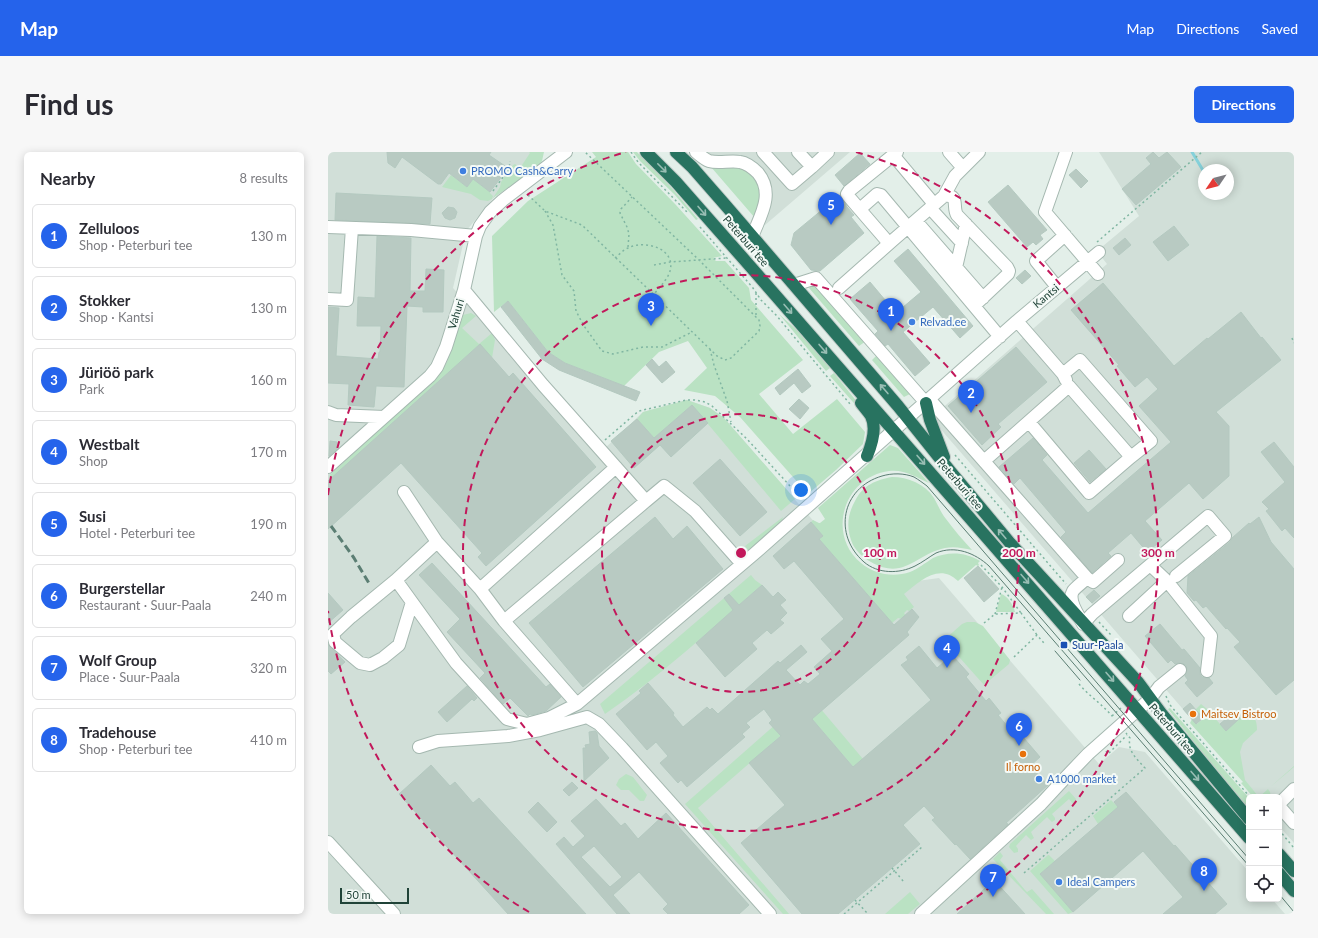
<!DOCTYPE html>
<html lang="en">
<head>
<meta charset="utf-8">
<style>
  body { margin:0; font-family:Lato,sans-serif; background:#f7f7f7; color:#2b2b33 }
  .controls { position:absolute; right:12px; bottom:12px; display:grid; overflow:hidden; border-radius:6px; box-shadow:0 2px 10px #0003 }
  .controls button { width:36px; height:36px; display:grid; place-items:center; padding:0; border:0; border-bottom:1px solid #e1e1e2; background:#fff; color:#2b2b33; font:20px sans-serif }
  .compass { position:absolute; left:870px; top:12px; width:36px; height:36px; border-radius:50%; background:#fff; box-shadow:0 2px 10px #0003; rotate:235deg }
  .scale { position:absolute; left:12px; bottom:10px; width:69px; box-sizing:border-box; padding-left:4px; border:2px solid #204338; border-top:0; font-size:11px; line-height:14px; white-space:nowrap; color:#204338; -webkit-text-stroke:3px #f4faf7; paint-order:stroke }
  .you { position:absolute; left:473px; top:338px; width:14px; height:14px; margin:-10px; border:3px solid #fff; border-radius:50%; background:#1a73e8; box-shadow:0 0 0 6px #1a73e833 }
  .badge { display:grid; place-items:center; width:26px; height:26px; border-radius:50%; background:#2563eb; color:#fff; font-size:13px; font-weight:700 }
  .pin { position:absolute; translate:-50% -33px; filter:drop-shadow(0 1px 2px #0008) }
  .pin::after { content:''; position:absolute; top:21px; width:14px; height:12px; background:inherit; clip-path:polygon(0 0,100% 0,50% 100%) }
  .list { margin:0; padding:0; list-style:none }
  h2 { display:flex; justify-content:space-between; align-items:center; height:52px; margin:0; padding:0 16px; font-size:17px }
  h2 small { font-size:13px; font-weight:400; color:#7c7c81 }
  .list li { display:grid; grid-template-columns:26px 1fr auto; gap:12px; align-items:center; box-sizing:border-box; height:64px; margin:0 8px 8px; padding:0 8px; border:1px solid #e1e1e2; border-radius:6px }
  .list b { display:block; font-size:15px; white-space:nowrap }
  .list p { margin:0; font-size:13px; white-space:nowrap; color:#7c7c81 }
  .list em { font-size:13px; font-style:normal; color:#7c7c81 }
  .icon { flex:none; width:22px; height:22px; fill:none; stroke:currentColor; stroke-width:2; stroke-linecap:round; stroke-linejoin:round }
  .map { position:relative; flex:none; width:966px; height:762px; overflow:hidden; border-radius:6px }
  header { display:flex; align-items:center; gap:24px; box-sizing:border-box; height:56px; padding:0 20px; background:#2563eb; color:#fff }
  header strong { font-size:19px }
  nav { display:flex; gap:22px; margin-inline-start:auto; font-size:14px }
  .intro { display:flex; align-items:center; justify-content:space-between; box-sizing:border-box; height:96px; padding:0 24px }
  h1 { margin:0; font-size:28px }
  .button { padding:10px 18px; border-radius:6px; background:#2563eb; color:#fff; font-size:14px; font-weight:700 }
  main { display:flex; gap:24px; padding:0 24px }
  aside { flex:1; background:#fff; border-radius:6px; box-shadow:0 2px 10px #0003 }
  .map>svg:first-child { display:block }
</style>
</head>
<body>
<header>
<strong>Map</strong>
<nav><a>Map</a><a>Directions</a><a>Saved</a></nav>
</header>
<div class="intro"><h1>Find us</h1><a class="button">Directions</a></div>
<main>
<aside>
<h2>Nearby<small>8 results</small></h2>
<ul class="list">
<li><span class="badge">1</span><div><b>Zelluloos</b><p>Shop · Peterburi tee</p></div><em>130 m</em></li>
<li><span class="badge">2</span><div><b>Stokker</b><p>Shop · Kantsi</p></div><em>130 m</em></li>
<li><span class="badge">3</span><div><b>Jüriöö park</b><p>Park</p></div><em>160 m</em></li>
<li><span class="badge">4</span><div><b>Westbalt</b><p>Shop</p></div><em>170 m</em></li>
<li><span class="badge">5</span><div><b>Susi</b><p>Hotel · Peterburi tee</p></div><em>190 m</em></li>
<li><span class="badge">6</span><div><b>Burgerstellar</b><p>Restaurant · Suur-Paala</p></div><em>240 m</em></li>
<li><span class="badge">7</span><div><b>Wolf Group</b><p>Place · Suur-Paala</p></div><em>320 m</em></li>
<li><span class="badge">8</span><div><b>Tradehouse</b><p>Shop · Peterburi tee</p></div><em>410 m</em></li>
</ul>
</aside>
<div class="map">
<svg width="966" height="762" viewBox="0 0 966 762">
  <rect width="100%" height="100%" fill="#e3efe9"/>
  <path fill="#d1dfd8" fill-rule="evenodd" d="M0 0H207L169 42 138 79 125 136 275 298 315 260 359 248 382 256 396 266 549 442 560 433 611 426 771 612 791 595 817 600 921 720V747H944L957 762H0Z
    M373 0H522L437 73Z
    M771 0H966V691L951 674V645H931L603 266 779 112 769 99 811 64ZM876 18H900V42H876Z"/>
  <path fill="#bae2c3" d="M201 0H216L214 9 209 16 165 46 172 35 173 30 185 13 187 12 192 16 202 1Z
    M264 0H300L308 12 348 53 394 104 385 106 388 109H397L421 136 423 148 475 208 431 242 465 282 509 247 537 280 535 292 508 318 480 342 412 265 387 244 356 238 379 216 360 189 331 200 296 234 237 211 220 200 180 149 166 160 164 84 200 49 268 5Z
    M305 0H309L343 35 370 67 368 68 347 43 312 9Z
    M404 14C425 17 425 22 435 40L427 66 383 15Z
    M123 23 139 35 145 27 162 40V41L165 44 164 47 160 49 152 48 143 42 114 35Z
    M488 130 538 189 531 194 481 136Z
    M143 161 148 164 134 176 151 192 164 181 167 188 164 206 151 193 3 327 1 324 111 222 119 210 124 195 130 169 135 163Z
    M451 162 470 179 502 216 498 219Z
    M551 201 584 241 576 245 544 208Z
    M506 221 538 261 532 258 502 224Z
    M359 248 382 256 396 266 467 347 453 359 364 253 326 286 309 267 315 260Z
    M562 293 570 296 601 331C588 325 576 317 561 319 516 325 498 382 533 411 546 422 565 426 582 420 590 417 597 411 605 406 620 399 638 400 652 409L650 411 651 413 650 414 648 413 630 429C611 410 591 430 576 442L586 455 581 459 579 458 576 461 578 464 575 467 570 466 564 471 491 387 495 384 483 370 485 368 491 371H492L497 367 490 356Z
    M564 325C580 325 597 332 606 346 610 353 613 361 618 367 626 378 635 388 644 398 635 396 626 394 617 396 588 402 576 429 543 410 536 406 529 400 525 393 518 378 519 363 527 349 535 333 548 328 564 325Z
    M455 365 453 371 422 401 417 394Z
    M423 423 427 428 434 433C383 477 333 524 277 562L272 552Z
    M673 442C679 443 686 454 687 460H668Z
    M639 470H647L655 474 682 508 681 512 656 533 616 488 634 472Z
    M481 543 535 607 575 673 479 561 370 656 461 762H455L357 652Z
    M873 552 879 557 898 579C905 572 913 562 923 562 928 567 929 571 929 578L915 591 912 600 917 628 931 645 966 614V615L940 637 942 640 943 645H925L913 631 915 630 862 571 864 567 869 572 875 567 867 558Z
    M842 556 921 646V660L840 557Z
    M298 622 305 625 319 643 316 649H312L301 638H293L288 633 291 627Z
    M741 639 748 647 747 651 745 652 741 647 724 662 727 666V668L724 670 719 665 703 680 706 686 703 688 698 683 688 694 690 697V700L686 701 681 695 682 692Z
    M783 648 790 655 770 672 765 664Z
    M672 700 675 704 672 708 697 738 699 740 704 737 726 762H718L665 707Z
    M720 703H721L727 709 712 722 745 760 740 762 702 719Z
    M582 740 592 752 580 762H557Z"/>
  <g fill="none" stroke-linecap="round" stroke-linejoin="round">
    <path stroke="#85d1da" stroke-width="3" d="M864 0 876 20"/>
  </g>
  <path fill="#b8cac2" stroke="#b4c9c0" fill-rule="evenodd" d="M59 0H163L161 3 180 16 162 40 145 27 139 35 121 21 113 32H110L74 5 67 16 60 11Z
    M825 0 831 6 839 0 853 15 808 53 794 37 823 12 818 6Z
    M532 1 542 12 516 34 507 23Z
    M748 17 760 29 753 36 741 23Z
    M680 33 719 78 712 83 715 87 708 93 705 90 699 95 660 50Z
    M8 41 104 46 102 72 7 68Z
    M512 43 519 55 526 63 523 65 536 81 492 119 483 118 463 93 466 81Z
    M120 55 126 56 129 60 127 66 122 68 117 66 114 61Z
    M846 74 861 93 840 109 825 90Z
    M49 84 83 86 82 139H97L98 117 116 118 115 160H95V155L79 154 76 235 48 234 46 255 20 253 21 232 0 231V155L11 156 8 204 50 207 51 200H52L53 174H29L30 145 47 146Z
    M797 86 803 93 791 103 785 96Z
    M580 97 645 174 632 186 605 155 575 180 602 211 587 224 560 192 557 194 547 182 550 179 522 147 542 130 568 161 593 140 566 109Z
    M697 118 703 124 694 132 688 126Z
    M775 131 846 214 879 186 880 187 913 160 933 186 934 185 953 208 888 260 901 274V324L875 347 861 331 817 369 834 388 819 400 803 381 780 401 783 404 764 421 733 385 738 380 692 326 686 332 671 315 705 286 719 303 714 308 760 361 843 290 811 254 830 237 819 225 807 235 789 214 791 213 743 158Z
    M180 149 220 200 237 211 312 240 308 249 231 218 214 207 173 155Z
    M152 192 181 225 185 221 268 315 158 414 150 405 154 401 73 311 0 377V329Z
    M688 195 719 230 670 272 673 275 654 293 620 254Z
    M324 207 331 215 338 209 347 220 334 231 318 213Z
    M470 217 483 234 474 241 466 231 452 243 447 236Z
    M471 247 481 256 472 267 461 257Z
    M364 253 380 271 343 305 332 293 306 316 283 289 309 267 326 286Z
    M2 289 9 290V297L1 304Z
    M946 290 966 315V386L957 376 954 379 938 359 941 357 934 350 957 330 933 300Z
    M761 298 778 317 762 330 746 311Z
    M392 307 439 360 412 384 365 331Z
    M327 365 345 387 359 374 395 417 255 535 201 471Z
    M931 365 943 390 966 417V528L948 543 906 495 912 490 899 476 898 477 878 454 875 456 868 448 866 449 859 441 860 424 902 390 904 386 921 371 922 372Z
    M483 370 495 384 491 387 566 473 584 457 591 465 579 480 581 483 484 567 525 615 603 548 573 513 580 508 578 505 591 494 609 516 624 503 641 522 638 525 658 549 661 546 673 561 670 563 691 588 695 585 712 605 702 614 720 633 678 671 680 672 642 707 628 692 627 693 604 668 607 666 596 654 575 673 592 692 510 762H474L413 691 457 653 421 611 453 584 441 571 444 568 436 557 418 571 422 575 414 582 417 585 359 635 353 628 350 631 332 611 340 604 328 590 319 598 288 562 313 541 311 539 320 531 346 561 345 563 355 575 379 555 382 558 384 556 390 562 450 509 452 511 473 493 479 500 458 518 472 533 476 529 480 532 492 522 486 515 504 499 493 487 516 467 466 409 456 417 445 404Z
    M104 411 218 535 222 532 233 545 218 559 204 563 202 562 200 564 182 546 175 552 152 526 157 521 119 480 132 467 91 423Z
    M650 414 671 437 656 450 636 426Z
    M434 433 445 445 450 440 458 448 452 453 459 461 452 468 456 471 443 482 439 478 424 491 429 497 397 525 368 491 405 458 396 446 401 442 411 453Z
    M766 438 772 444 764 451 758 445Z
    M0 441 15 458 0 471Z
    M832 472 854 498 856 497 872 516V522L874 525 881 526 885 531 869 545 857 531 860 528 857 524 859 517 858 513 851 511 847 512 843 508 840 511 817 484Z
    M0 492 17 510 3 522 0 519Z
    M139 534 149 546 146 549 144 547 119 570 110 560Z
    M862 551 875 566 868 572 855 557Z
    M906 560 912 566 898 579 892 572Z
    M267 579 269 581 271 594 281 606 256 629 255 596H258L257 593 262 592 261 580Z
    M103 613 122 634 127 630 145 651 151 646 258 762H180L71 642Z
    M244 630 250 636 241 644 235 638Z
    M798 640 846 694 847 693 899 752 887 762H835L855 745 815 699 745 760 712 722 790 655 786 650Z
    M268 647 293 674 297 671 310 687 338 661 421 753 411 762H340L335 757 340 752 311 720 285 743 302 762H289L228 692 236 685 245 695 257 684 243 669ZM266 694 294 725 282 735 253 705Z
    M210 650 229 670 219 680 200 660Z
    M666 728 697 762H629Z"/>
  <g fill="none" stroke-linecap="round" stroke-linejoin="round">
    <g stroke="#a5b8b0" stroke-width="14">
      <path id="minor" d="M368 0C372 3 376 7 381 9 391 12 402 8 412 10 419 11 425 16 430 21 447 42 432 64 424 85
        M435 0 464 32 484 15
        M470 0 484 15 500 0
        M569 0 521 39 519 42 521 45 559 89H564L616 44C632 42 624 55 629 63L679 115 681 119 680 122 646 154
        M621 0 635 16
        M738 0 717 60 770 122
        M565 3 606 52
        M616 44 627 24 651 0
        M602 56 634 91
        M532 57 549 42 553 43 672 185
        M588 69 655 146
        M0 75 83 78 148 84
        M627 120 638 72
        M466 133 488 126 598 251
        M729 135 708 109 737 83
        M511 136 564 89
        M136 138 215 233 318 349 336 334 367 359 414 412
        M0 147 19 148 24 76
        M689 169 735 222 738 228
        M735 222 752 208 823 289 803 305
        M602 248 759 426 765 430 790 408
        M0 260 8 263 56 265
        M656 309 741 234 803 305 761 341 701 270
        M0 315 102 224 109 215 118 195 136 138 148 84 152 74 162 60 175 48 238 0
        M76 340 109 390 152 437 176 469
        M318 349 176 469 249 552 426 402 689 169 771 100
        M109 390 68 428 128 511 179 567 199 572 221 566 249 552
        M822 413 839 429 883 484 879 519
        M759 426C755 430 748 435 745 439 739 449 751 463 755 472L764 462 880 364 897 384 848 424
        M68 428 23 465 5 482 7 490 32 511 42 513 55 506 71 493 84 450
        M152 437 288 315
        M801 464 839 429
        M91 595 110 589 153 586 180 584 212 578 259 565 271 572 294 596 442 762
        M951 652 966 637
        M951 654 966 671
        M0 690 66 762
        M593 762 713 652 738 625 760 602 822 547 831 535 852 518"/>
    </g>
    <g stroke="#c1cac7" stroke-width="14">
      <path id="highway" d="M318 0 348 30C540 248 731 467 921 686
        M348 0 364 15 399 55 570 254 622 319 682 391 810 530 833 561 921 667
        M533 251C536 255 540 259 543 264 549 276 544 292 539 304
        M598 251 602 268 616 305
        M951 702 966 719
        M951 721 966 739"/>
    </g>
    <path stroke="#80b6a2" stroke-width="1.5" stroke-dasharray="2 3" stroke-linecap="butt" d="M303 0 310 10 359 60
      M165 39 181 17 182 9
      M200 43 217 59 254 73 389 204 397 208 403 206 431 179 432 174 431 168 371 108 257 0
      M217 59 225 73 234 123 246 139 248 159 256 174 274 199 285 202 315 195H334L364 180
      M372 75 425 136 433 148 449 164 481 203 522 252
      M769 90 874 0
      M300 95 301 82 299 75 292 61 293 57 304 45
      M287 106C291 103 295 98 300 96 317 87 351 97 341 122 337 130 331 136 326 142
      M326 113 342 110 398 106
      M428 141V163
      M964 186 966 191
      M382 197 386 213 399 249 403 270
      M277 288 307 262 311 259 358 248H367L377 250 384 254 419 287 473 346
      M627 303 738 432
      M653 413 674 435 693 461
      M667 462 674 435
      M771 470 783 483
      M656 471 667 462 693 461 709 483
      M686 505 709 483 716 491
      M751 532C761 544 774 552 784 564
      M838 544 842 553 922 645
      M784 564 793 556
      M778 599 780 602 799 583
      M951 678 966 696
      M564 716 576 730
      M696 721 817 616C809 607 799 599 802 586L798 581
      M527 748 540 762
      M516 762 594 695"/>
    <use href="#minor" stroke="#fff" stroke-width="12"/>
    <use href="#highway" stroke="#287360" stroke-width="12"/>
    <path stroke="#5b7e73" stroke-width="1" d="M727 499 752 528
      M921 707 599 334C595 331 591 328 586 325 576 321 564 321 554 324 513 336 505 383 536 410 550 422 571 422 587 414 595 410 601 405 608 401 627 393 647 401 661 414L921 714
      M951 742 966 760"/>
    <path stroke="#5b7e73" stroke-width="3" stroke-dasharray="8 4" stroke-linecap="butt" d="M3 374 26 406 42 433"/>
  </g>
  <defs><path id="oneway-shaft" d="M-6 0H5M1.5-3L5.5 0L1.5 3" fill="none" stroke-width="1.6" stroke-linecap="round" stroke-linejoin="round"/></defs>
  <g stroke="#98bdb3">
    <use href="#oneway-shaft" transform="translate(334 16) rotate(45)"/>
    <use href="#oneway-shaft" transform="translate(374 59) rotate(49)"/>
    <use href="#oneway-shaft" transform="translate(460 157) rotate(49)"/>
    <use href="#oneway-shaft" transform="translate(495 197) rotate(49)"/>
    <use href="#oneway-shaft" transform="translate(556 237) rotate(-131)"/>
    <use href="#oneway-shaft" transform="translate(593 308) rotate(49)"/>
    <use href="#oneway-shaft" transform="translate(674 382) rotate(-130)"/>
    <use href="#oneway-shaft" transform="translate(697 427) rotate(49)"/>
    <use href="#oneway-shaft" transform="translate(782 525) rotate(49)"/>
    <use href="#oneway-shaft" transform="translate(867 624) rotate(49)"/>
  </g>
  <g fill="none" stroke="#c2185b" stroke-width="2" stroke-dasharray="7 5">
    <circle cx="413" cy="401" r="139"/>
    <circle cx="413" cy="401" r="278"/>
    <path d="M201 760A417 417 0 0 1 0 459M0 343A417 417 0 0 1 298 0M528 0A417 417 0 0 1 625 760"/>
  </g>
  <g fill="#3f7fe0" stroke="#f4faf7" stroke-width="1.5">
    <circle cx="135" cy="19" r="4"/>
    <circle cx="584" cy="170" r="4"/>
    <circle cx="711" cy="627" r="4"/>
    <circle cx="731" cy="730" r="4"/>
  </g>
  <rect fill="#1a4fb4" stroke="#f4faf7" stroke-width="1.5" x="732" y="489" width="8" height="8" rx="2"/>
  <g fill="#e8710a" stroke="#f4faf7" stroke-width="1.5">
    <circle cx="865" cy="562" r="4"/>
    <circle cx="695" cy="602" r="4"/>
  </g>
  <g text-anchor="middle" stroke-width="4" stroke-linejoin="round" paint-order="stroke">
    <g font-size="11" fill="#366cbe" stroke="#f4faf7" text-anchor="start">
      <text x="143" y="23">PROMO Cash&amp;Carry</text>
      <text x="592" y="174">Relvad.ee</text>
      <text x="719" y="631">A1000 market</text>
      <text x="739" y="734">Ideal Campers</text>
    </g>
    <g font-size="11" fill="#204338" stroke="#f4faf7">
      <text transform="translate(418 89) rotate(49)" y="4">Peterburi tee</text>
      <text transform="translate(718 144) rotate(-40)" y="4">Kantsi</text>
      <text transform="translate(128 162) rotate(-73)" y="4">Vahuri</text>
      <text transform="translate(632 332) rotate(49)" y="4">Peterburi tee</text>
      <text transform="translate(844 577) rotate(49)" y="4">Peterburi tee</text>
    </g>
    <g font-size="11" fill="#164399" stroke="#f4faf7" text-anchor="start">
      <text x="744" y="497">Suur-Paala</text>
    </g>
    <g font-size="11" fill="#c56008" stroke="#f4faf7" text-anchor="start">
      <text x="873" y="566">Maitsev Bistroo</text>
      <text x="695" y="619" text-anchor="middle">Il forno</text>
    </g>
  </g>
  <circle cx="413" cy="401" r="6" fill="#c2185b" stroke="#f4faf7" stroke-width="2"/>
  <g font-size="12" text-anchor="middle" font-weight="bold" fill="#c2185b" stroke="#f4faf7" stroke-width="4" stroke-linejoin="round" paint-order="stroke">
    <text x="552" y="405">100 m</text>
    <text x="691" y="405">200 m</text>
    <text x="830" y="405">300 m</text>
  </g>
</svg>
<div class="controls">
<button>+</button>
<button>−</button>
<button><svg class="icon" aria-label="locate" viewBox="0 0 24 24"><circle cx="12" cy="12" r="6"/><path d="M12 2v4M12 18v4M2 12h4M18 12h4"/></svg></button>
</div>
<svg class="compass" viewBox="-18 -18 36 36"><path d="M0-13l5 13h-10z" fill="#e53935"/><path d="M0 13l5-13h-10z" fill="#7c7c81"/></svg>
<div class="scale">50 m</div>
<div class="you"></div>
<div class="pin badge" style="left:563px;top:179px">1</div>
<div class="pin badge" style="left:643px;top:261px">2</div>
<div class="pin badge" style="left:323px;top:174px">3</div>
<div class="pin badge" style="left:619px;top:516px">4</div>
<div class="pin badge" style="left:503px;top:73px">5</div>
<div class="pin badge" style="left:691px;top:594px">6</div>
<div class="pin badge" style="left:665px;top:745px">7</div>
<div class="pin badge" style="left:876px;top:739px">8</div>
</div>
</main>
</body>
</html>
